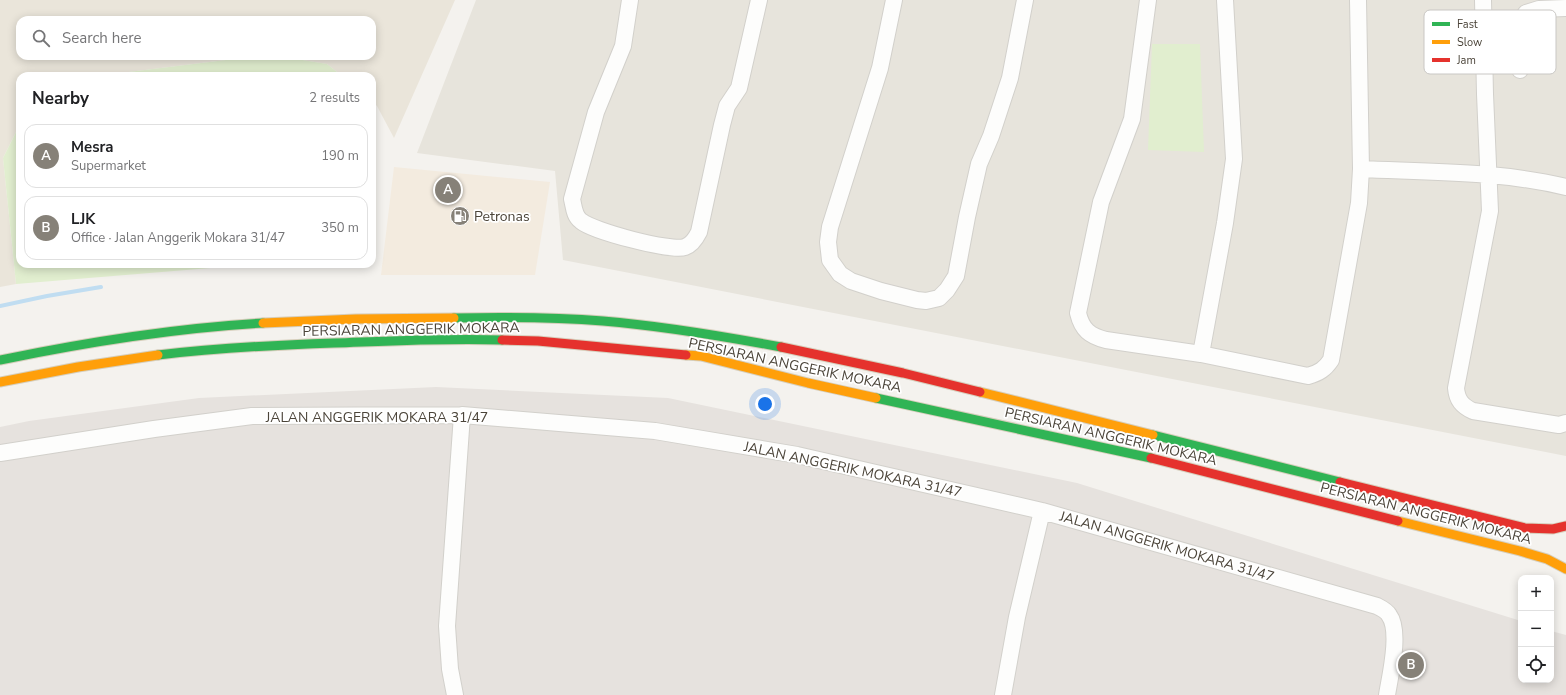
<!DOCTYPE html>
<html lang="en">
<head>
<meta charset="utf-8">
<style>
  body { margin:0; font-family:"Nunito Sans",sans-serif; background:#f2f2f2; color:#202124 }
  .controls { position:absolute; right:12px; bottom:12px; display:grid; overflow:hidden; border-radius:8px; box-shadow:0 2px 10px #0003 }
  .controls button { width:36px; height:36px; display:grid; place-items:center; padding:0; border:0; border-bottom:1px solid #e0e0e0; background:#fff; color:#202124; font:20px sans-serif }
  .you { position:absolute; left:765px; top:404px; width:14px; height:14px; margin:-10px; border:3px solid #fff; border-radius:50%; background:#1a73e8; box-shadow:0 0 0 6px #1a73e833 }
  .badge { display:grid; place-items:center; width:26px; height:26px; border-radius:50%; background:#868178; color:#fff; font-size:13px; font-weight:700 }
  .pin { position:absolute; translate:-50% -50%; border:2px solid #fff; box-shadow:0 1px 4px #0006 }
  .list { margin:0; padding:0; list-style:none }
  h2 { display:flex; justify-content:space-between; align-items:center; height:52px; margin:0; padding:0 16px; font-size:17px }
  h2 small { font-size:13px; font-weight:400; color:#757577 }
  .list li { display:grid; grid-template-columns:26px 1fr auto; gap:12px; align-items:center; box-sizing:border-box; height:64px; margin:0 8px 8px; padding:0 8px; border:1px solid #e0e0e0; border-radius:12px }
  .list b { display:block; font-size:15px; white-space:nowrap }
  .list p { margin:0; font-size:13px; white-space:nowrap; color:#757577 }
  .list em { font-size:13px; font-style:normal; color:#757577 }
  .icon { flex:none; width:22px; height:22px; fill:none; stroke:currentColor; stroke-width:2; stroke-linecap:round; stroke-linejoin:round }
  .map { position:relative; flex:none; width:1566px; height:695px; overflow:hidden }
  .search { position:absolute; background:#fff; box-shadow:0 2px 10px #0003; left:16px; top:16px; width:360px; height:44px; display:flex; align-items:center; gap:10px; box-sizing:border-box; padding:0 14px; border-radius:12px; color:#757577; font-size:15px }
  .panel { position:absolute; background:#fff; box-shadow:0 2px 10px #0003; left:16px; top:72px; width:360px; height:196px; border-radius:12px }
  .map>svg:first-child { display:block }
</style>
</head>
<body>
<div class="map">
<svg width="1566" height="695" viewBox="0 0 1566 695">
  <rect width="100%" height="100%" fill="#f4f2ee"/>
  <path fill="#e7e4dc" d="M476 0H1566V456L563 260 555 171 417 153Z"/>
  <path fill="#f3ebdf" d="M394 167 550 182 535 275H381Z"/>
  <path fill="#e6e2de" d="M436 387 668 398 1077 483 1521 621V680H1551V631L1566 635V695H0V427L29 421 199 398Z"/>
  <path fill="#eae5da" d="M0 0H455L394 138 377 106 372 101V76H342L327 64 278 56H372V20H20V56H258L96 76H20V124L3 158 16 284 0 287Z"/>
  <path fill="#e1eecf" d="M1152 44H1200L1204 152 1148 150Z
    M258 56H278L327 64 342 76H96Z
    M20 124V264H259L16 284 3 158Z"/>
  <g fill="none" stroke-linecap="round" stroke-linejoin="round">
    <path stroke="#c0ddf1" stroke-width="4" d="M0 306 47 296 101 287"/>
    <g stroke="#d2d0cb" stroke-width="18">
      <path id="street" d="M630 0 623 46 596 112 572 199C574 207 574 216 581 221 593 231 671 252 685 247 691 245 696 238 699 232L722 125 727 106 739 88 759 0
        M894 0 880 68 830 227 828 242 830 260 840 274 851 281 881 291 917 300 926 301 939 298 947 290 956 276 967 217 979 164 991 136 1010 78 1025 0
        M1148 0 1132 119 1101 202 1078 313C1082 330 1090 336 1106 340L1201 354 1308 376C1319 373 1325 369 1331 360L1359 203 1361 169 1358 0
        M1483 0 1485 94 1490 211 1456 388C1457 400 1462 406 1473 411L1559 425 1566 423
        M1520 70 1522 20 1526 13 1539 9 1566 8
        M1361 169C1429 172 1500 171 1566 187
        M1201 354 1225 223 1234 159 1225 0
        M0 453 154 429 252 416 462 415 655 431 797 455 1042 511 1377 606C1381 608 1387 611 1389 615 1401 631 1390 676 1387 695
        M455 695 450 669 447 626 462 415
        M1003 695 1017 617 1042 511"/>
    </g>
    <g stroke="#d6cebb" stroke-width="11">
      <path id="fast" d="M454 318C504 317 553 317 603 321 663 326 722 336 781 347
        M158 355C217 348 275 345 334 343 390 341 446 338 502 340
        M0 360C87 342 174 328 263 323
        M876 398 1151 458
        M1153 435 1340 482"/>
    </g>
    <g stroke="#d6cebb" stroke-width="11">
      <path id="slow" d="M263 323 356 319 454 318
        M686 355 701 356 808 383 876 398
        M0 382 78 367 158 355
        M980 392 1153 435
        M1398 521 1520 551 1547 559 1566 569"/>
    </g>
    <g stroke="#d6cebb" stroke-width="11">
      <path id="jam" d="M502 340 538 341 686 355
        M781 347 903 373 980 392
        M1151 458 1398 521
        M1340 482 1525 528 1553 529 1566 526"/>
    </g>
    <use href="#street" stroke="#fdfdfc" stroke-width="16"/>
    <use href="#fast" stroke="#30b455" stroke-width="9"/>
    <use href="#slow" stroke="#ff9f0a" stroke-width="9"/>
    <use href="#jam" stroke="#e5322d" stroke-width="9"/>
  </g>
  <defs>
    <g id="fuel-disc" transform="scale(1)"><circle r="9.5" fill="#868178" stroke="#fff"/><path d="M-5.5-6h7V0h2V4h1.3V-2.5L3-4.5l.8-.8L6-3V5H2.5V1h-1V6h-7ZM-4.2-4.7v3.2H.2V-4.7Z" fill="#fff"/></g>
  </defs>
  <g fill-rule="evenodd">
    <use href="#fuel-disc" x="460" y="216"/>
  </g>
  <g text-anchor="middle" stroke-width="3.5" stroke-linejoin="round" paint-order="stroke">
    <g font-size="14" fill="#4b4439" stroke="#fff" text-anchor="start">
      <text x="474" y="221">Petronas</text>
    </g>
    <g font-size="14" fill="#4b4439" stroke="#fff">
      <text transform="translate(411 329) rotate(-1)" y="5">PERSIARAN ANGGERIK MOKARA</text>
      <text transform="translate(795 365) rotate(12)" y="5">PERSIARAN ANGGERIK MOKARA</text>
      <text x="377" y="422">JALAN ANGGERIK MOKARA 31/47</text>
      <text transform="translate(1111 436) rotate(13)" y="5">PERSIARAN ANGGERIK MOKARA</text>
      <text transform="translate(853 469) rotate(12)" y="5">JALAN ANGGERIK MOKARA 31/47</text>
      <text transform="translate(1426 513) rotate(14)" y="5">PERSIARAN ANGGERIK MOKARA</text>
      <text transform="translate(1167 546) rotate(16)" y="5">JALAN ANGGERIK MOKARA 31/47</text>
    </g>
  </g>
  <rect x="1424" y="10" width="132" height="64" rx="6" fill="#fff" stroke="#c9c7c4" stroke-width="1"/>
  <rect x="1432" y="22" width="18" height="4" fill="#30b455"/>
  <rect x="1432" y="40" width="18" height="4" fill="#ff9f0a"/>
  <rect x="1432" y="58" width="18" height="4" fill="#e5322d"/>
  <g font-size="11" fill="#4b4439">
    <text x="1457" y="28">Fast</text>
    <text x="1457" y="46">Slow</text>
    <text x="1457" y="64">Jam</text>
  </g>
</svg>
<div class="controls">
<button>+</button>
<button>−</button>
<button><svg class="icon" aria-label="locate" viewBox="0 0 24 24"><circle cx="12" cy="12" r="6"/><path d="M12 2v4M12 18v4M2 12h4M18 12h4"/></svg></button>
</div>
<div class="you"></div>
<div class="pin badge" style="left:448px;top:190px">A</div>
<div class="pin badge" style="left:1411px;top:665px">B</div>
<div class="search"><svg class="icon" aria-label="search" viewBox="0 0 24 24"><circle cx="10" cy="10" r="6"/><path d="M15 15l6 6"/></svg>Search here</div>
<section class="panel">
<h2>Nearby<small>2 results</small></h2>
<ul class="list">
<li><span class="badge">A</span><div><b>Mesra</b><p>Supermarket</p></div><em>190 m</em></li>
<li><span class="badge">B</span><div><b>LJK</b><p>Office · Jalan Anggerik Mokara 31/47</p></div><em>350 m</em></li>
</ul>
</section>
</div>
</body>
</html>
